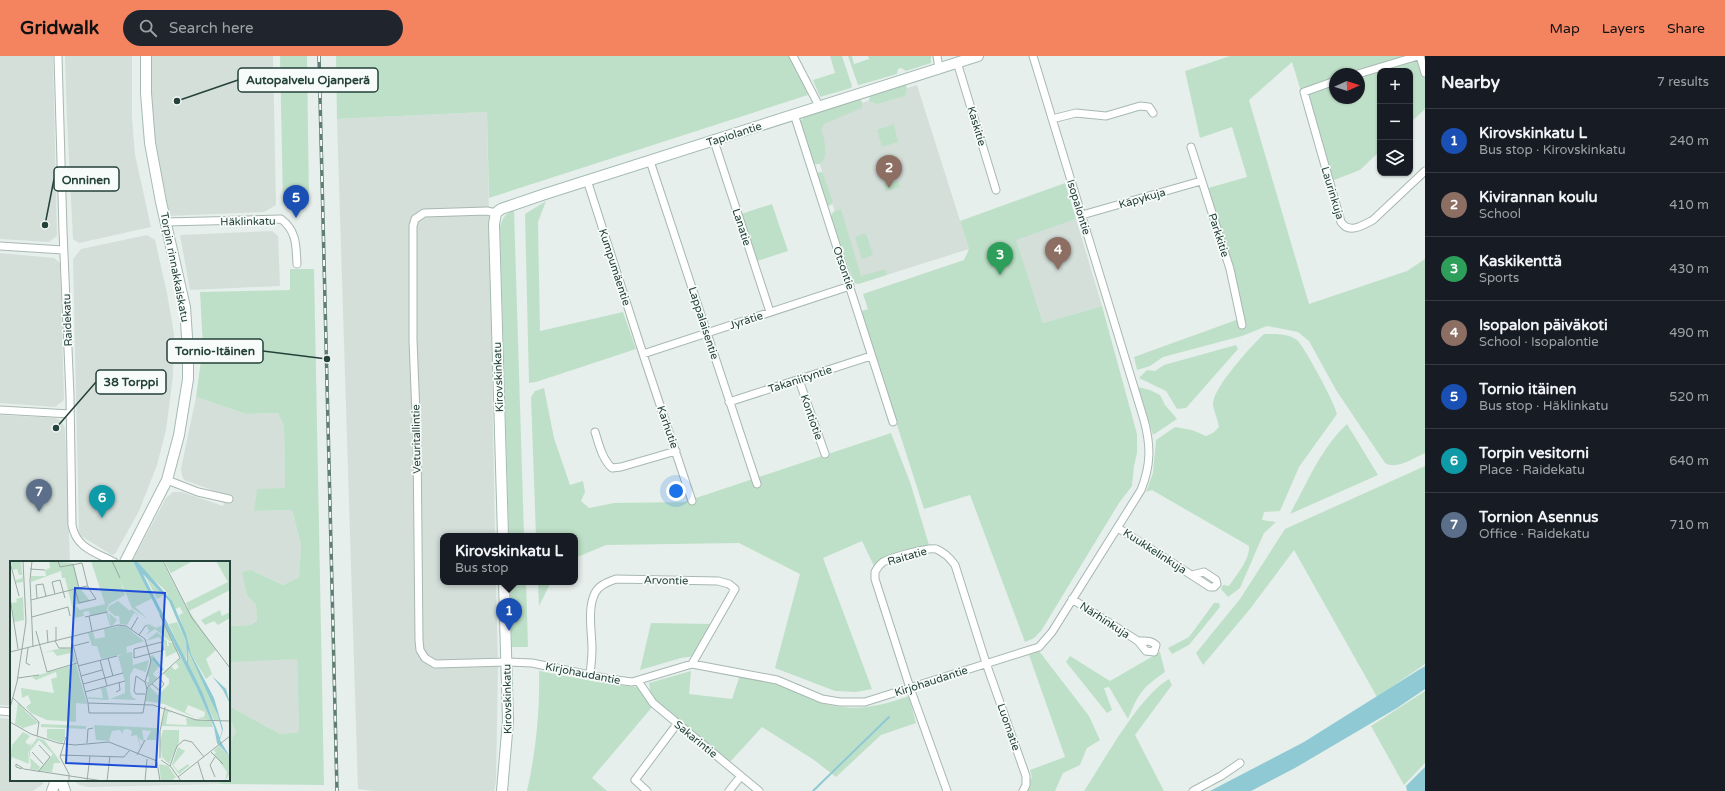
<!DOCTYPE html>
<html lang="en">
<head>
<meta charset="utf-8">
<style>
  body { margin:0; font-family:"Varela Round",sans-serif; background:#20242c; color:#f1f3f6 }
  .controls { position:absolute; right:12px; top:12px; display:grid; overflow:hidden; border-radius:8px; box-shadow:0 1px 3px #0004 }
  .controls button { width:36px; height:36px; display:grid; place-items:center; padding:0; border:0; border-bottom:1px solid #363941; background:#171b24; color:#f1f3f6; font:20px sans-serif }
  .compass { position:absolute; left:1329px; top:12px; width:36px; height:36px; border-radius:50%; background:#171b24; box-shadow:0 1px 3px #0004; rotate:87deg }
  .you { position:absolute; left:676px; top:435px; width:14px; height:14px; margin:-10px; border:3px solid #fff; border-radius:50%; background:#1a73e8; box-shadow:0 0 0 6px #1a73e833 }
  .badge { display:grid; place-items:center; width:26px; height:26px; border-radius:50%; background:#f4845f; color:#fff; font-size:13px; font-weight:700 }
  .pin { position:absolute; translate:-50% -33px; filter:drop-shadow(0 1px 2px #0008) }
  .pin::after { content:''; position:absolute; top:21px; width:14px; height:12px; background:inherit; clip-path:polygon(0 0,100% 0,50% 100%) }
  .popup { position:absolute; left:440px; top:477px; width:138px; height:52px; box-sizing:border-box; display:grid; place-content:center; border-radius:8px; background:#171b24; filter:drop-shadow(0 1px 3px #0005); font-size:13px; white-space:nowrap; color:#9ea1a6 }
  .popup b { font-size:15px; color:#f1f3f6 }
  .popup::after { content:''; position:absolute; left:50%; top:100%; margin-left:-8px; border:8px solid transparent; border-top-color:#171b24 }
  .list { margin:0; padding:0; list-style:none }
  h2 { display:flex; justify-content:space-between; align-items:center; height:52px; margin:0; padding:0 16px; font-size:17px }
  h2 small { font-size:13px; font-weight:400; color:#9ea1a6 }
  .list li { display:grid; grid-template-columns:26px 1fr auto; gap:12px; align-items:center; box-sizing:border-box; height:64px; padding:0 16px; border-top:1px solid #363941 }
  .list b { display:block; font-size:15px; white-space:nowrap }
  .list p { margin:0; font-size:13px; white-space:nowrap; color:#9ea1a6 }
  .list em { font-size:13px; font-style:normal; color:#9ea1a6 }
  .icon { flex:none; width:22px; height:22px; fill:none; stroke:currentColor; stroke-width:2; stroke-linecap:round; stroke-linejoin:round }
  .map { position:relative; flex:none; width:1425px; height:735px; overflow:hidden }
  header { display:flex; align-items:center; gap:24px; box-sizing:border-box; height:56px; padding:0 20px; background:#f4845f; color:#111 }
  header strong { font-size:19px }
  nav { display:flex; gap:22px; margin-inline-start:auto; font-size:14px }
  .search { width:280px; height:36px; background:#20242c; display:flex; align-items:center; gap:10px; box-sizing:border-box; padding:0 14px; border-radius:22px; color:#9ea1a6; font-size:15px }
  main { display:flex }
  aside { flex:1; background:#171b24 }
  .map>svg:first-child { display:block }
</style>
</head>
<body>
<header>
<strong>Gridwalk</strong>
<div class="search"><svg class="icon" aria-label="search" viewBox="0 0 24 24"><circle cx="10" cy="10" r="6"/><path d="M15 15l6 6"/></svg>Search here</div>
<nav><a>Map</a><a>Layers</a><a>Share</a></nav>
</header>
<main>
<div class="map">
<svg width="1425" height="735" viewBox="0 0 1425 735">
  <rect width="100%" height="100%" fill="#e6efeb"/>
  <path fill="#d4dfda" d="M0 0H53L57 180 49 186 0 183Z
    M65 0H132V62L135 99 151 171 79 187 73 183 67 63Z
    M152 0H273L276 149 264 156 170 160 156 94 150 41Z
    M917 29 969 193 858 228 806 65Z
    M487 56 495 480H443V526H496L498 610 496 725 494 735H374L358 733 337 63Z
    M1076 163 1102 250 1043 267 1015 183Z
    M272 175 278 180 280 230 190 234 180 179Z
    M147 179 155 184 167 237 174 278 173 320 166 374 157 409 139 455 115 498 112 499 81 480 79 476 73 203 81 193Z
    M0 197 54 202 60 207 64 344 55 351 0 347Z
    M196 341 246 358 278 357 284 370 285 432 254 455 292 454 301 489 299 521 283 529 251 514 247 539 256 549 257 565 250 569 229 570V506H132L166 442 173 436H182L223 450 226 439 184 424 182 419 181 413Z
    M0 359 56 362 61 365 65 372 70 506H11V650L0 649Z
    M297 602 299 676 280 678 229 650V608L232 606Z
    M0 662 11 663V724H43V728L33 735H0Z
    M229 662 236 675 230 690H229Z
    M73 724H220L219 728 88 731 79 729Z"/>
  <path fill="#bfe0c8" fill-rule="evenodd" d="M280 0H307L309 148 301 150 283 147Z
    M336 0H792L808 39 489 142 487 56 337 63Z
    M830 0H842L852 30 851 32 820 41 813 24 835 17Z
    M848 0H852L854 8 869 3 868 0H931V7L906 15 901 12 898 13 897 18 859 29H858Z
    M1230 0H1425V53L1410 67V15H1380V95L1360 114 1329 126 1292 6 1249 44 1309 248 1407 215 1425 203V397C1414 402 1397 414 1385 407L1336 334 1309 285 1298 276 1267 270 1242 280 1163 301 1150 310 1137 314 1134 301 1239 263 1231 228 1201 134 1247 121 1232 71 1200 82 1185 15ZM1335 18H1359V42H1335Z
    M904 29H906L907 33 905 40 877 48 869 45 870 40Z
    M858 43 862 45V52L824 68 821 74C825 82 831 111 814 108L799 66 807 59Z
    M894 68 898 86 882 91 877 74Z
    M821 116 823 117 833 147 829 150 827 148 817 117Z
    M898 125 900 131 886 135 884 128Z
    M1065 127 1076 163 1016 184 1043 267 1102 250 1137 378V397L1134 410 1132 430 1119 447 1041 575 1034 582 1025 586 970 439 924 453 861 257 862 255 868 253 863 238 964 204 969 193 960 165Z
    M546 145 538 166 540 275 623 256 636 293 536 326 529 327 525 158Z
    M772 148 788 195 757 205 741 158Z
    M841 153 861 220 885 213 887 219 858 228 854 227 831 161 833 156Z
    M514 154 524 480H509L500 171C503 161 505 158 514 154Z
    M866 177 873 199 862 203 855 181Z
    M290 213H314L324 729 219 728 220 724H229V690L236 675 229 662V650L280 678 299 676 297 603 232 606 229 608 231 585H229V570L250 569 257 565 256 549 247 539 242 516 251 514 283 529 299 521 301 489 292 454 254 455 257 433 285 432 284 370 278 357 246 358 196 341 203 290 200 236 290 234Z
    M1264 278C1275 278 1287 277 1297 284 1304 290 1336 349 1337 358L1299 411 1280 455 1264 456 1262 464 1276 466 1264 477 1240 532 1228 541 1221 533 1223 529 1229 530C1236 519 1250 504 1249 490L1152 434 1146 436 1153 417 1156 384 1175 371 1192 374 1206 380 1213 377 1219 371C1218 364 1213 353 1213 347 1214 331 1251 290 1264 278Z
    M1236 289 1238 293 1186 352 1177 353 1166 335 1139 322 1147 314 1155 315 1164 309Z
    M1138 331 1150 334 1160 339 1165 349 1177 363 1153 379Z
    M544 332 554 382 570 429 583 425 585 436 581 445 589 452 614 447 684 446 891 377 910 426 929 489 883 504 875 512 862 485 823 502 872 633 856 636 835 635 775 612 800 518 739 487 606 489 575 502V480H536L531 341 535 335Z
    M1347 368 1378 419 1290 458C1307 427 1321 392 1347 368Z
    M1425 410V608L1377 641 1294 494 1250 553 1203 609 1196 597 1240 543 1285 473Z
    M510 526H526L528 591H512Z
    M538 526H551L539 550Z
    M1214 547H1219L1220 551 1189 589 1172 598 1168 592 1189 581Z
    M651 567 714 568 695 600 681 602 640 614Z
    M1039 595 1089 660 1100 684 1087 692 1080 709 1063 717 1055 735H1025L1032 721 1030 714 1065 701 1029 599Z
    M1160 596 1165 616C1143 631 1138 638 1128 663L1109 631 1104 632 1112 654 1107 657 1066 606 1070 600 1110 625Z
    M539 615 608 628 637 631 641 630 653 650 592 722 607 735H527C536 695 540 655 539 615Z
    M691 615 689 638 732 643 740 619C751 622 764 623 776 627 791 633 806 642 821 647 851 656 880 651 909 640L916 667 881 679 836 721 814 704 762 671 730 706 674 661 654 642 650 635 649 627Z
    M1169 623 1172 629 1135 679 1164 735H1084C1104 705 1139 640 1169 623Z
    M1425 635V707L1404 729 1371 670Z"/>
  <path fill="#8ec9d4" d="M1425 610V633L1397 652 1295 712 1251 735H1210L1304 686Z
    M1425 711V735H1407L1406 730Z"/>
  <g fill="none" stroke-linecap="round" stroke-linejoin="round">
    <path stroke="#8ec9d4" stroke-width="2" d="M813 735 889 661"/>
    <g stroke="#a8b8b2" stroke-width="9">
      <path id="street" d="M58 0 63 175 70 340 72 469C76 492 95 496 114 506
        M793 0 819 50
        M937 0 939 12
        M1420 0 1425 17
        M957 6 996 134
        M1358 18 1418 0
        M1335 25 1304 36 1341 166C1349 178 1362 170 1373 164L1425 115
        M794 58 893 366
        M1052 63 1076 57 1106 60 1140 50 1149 51 1153 57
        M714 85 770 256
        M1191 91 1230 213 1242 269
        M650 105 757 428
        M587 124 643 298 692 445
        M496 157 487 155 424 157 415 163 413 170V284L417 384 419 584 420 594 425 602 435 608 507 606 532 607 609 623 632 626 692 608 777 624 822 643 840 646H865L1039 591 1052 576 1141 434C1151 409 1151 390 1144 364L1033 0
        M1082 159 1201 125
        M166 166 281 163C297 175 296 190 297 208
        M0 190 63 194
        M643 298 850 230
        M799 324 825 398
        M729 346 871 300
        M0 354 70 358
        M595 376C599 388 602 403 612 412L621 411 676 395
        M167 424 198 436 229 443
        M1118 472 1210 531H1214L1217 528 1216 524 1204 516 1192 519
        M1072 543 1138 585 1146 595 1154 596 1156 589C1151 584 1146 585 1138 585
        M590 618C591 610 592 602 592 593 592 576 587 553 595 537 599 529 608 526 616 523L718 525 729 528 735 533 692 608
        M638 625 653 647 759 735
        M0 655 11 656
        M647 735 635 724 677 668
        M729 735 741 720
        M947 735 910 632 875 523V516C877 512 879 509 883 506 890 502 928 491 936 493 944 496 950 502 955 509L986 607 1026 720V729L1023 735
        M1193 735 1221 720 1240 707"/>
    </g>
    <g stroke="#a4bbb3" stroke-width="12">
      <path id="secondary" d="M503 480 494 168 496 157 501 153 545 138 978 0
        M125 506 167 424 179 379 188 323V296L185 251 161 146 150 87 146 37V0
        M61 724 65 735
        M52 735 56 724
        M502 735 508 665 504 526"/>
    </g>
    <use href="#street" stroke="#fff" stroke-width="7"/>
    <use href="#secondary" stroke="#fff" stroke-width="10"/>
    <g stroke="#5f7d75" stroke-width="3.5">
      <path id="rail" d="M319 0 337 735"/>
    </g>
    <use href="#rail" stroke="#f7fbf9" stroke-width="2" stroke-dasharray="6" stroke-linecap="butt"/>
  </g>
  <g text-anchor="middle" stroke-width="3.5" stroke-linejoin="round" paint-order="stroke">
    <g font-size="11" fill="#24423a" stroke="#f7fbf9">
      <text transform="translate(977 70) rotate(73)" y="4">Kaskitie</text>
      <text transform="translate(734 78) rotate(-18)" y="4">Tapiolantie</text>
      <text transform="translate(1333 137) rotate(73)" y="4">Laurinkuja</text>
      <text transform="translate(1142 142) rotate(-16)" y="4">Käpykuja</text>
      <text transform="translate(1079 151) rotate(73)" y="4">Isopalontie</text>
      <text transform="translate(248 165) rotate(-1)" y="4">Häklinkatu</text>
      <text transform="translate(742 171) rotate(72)" y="4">Lanatie</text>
      <text transform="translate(1219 179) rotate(72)" y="4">Parkkitie</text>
      <text transform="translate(175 211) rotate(79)" y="4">Torpin rinnakkaiskatu</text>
      <text transform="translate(615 211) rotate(72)" y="4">Kumpumäentie</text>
      <text transform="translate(844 212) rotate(71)" y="4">Otsontie</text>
      <text transform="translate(67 264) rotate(-92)" y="4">Raidekatu</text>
      <text transform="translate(746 264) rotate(-18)" y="4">Jyrätie</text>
      <text transform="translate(704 267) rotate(72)" y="4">Lappalaisentie</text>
      <text transform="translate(498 321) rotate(-92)" y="4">Kirovskinkatu</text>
      <text transform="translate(800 323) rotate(-18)" y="4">Takaniityntie</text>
      <text transform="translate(812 361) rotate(71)" y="4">Kontiotie</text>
      <text transform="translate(668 371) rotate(71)" y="4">Karhutie</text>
      <text transform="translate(416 383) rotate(-91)" y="4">Veturitallintie</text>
      <text transform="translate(1155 495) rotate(33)" y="4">Kuukkelinkuja</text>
      <text transform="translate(907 500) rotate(-16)" y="4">Raitatie</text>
      <text transform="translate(666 524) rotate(1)" y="4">Arvontie</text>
      <text transform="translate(1105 564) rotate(33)" y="4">Närhinkuja</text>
      <text transform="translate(583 617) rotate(11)" y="4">Kirjohaudantie</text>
      <text transform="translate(931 625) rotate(-18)" y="4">Kirjohaudantie</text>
      <text transform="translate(507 643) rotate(-91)" y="4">Kirovskinkatu</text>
      <text transform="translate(1009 671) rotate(71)" y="4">Luomatie</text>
      <text transform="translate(696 683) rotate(39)" y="4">Sakarintie</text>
    </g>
  </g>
  <g transform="translate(10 505)">
    <rect width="220" height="220" fill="#e6efeb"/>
    <path d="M1 0H11L13 21 6 22V19L12 17V14H9L7 8 3 9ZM39 0 63 2 69 26 80 40 65 44 70 49 95 43 81 0H123L143 37 125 46 138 58 122 47 111 21 115 34 99 43 97 48 101 63 99 52 107 59 103 64 100 65 96 52 80 55 79 50 73 51 74 55 65 57 55 17H52L51 10 21 21V15H36L35 9 40 7ZM128 0H152L176 46 206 89 196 98 202 113 196 118 181 93 169 54 173 52 170 46 165 48 155 29 135 11ZM158 0H183L161 12 155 2ZM206 0H220V29L179 50 176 42 218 21ZM135 14 142 23 154 34 147 38ZM13 36 14 59 4 61 2 42 7 41 6 38ZM108 40 120 50 121 48 130 55 124 52 117 64 110 63 109 55H105L98 49 99 45ZM210 49 212 55 220 51V57L208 64 204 60 195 64 191 59ZM167 61 176 80V101L159 63ZM139 63 144 67 140 63 146 67 156 63 167 85 201 159 187 157 194 156 195 151 178 144 175 151 186 157 154 143 135 140 137 127 140 126 148 134 159 123V118L153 112 161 105 165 109 169 106 166 102 171 96 163 80H159L145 68 136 74 139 70 136 64ZM110 65 116 66 134 80 116 86 117 91 114 92 122 91 123 104 139 99 136 111 124 107 120 114V131L122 136 127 139 100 138 115 132V121L108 95 113 93 91 98 87 85H82L78 72 83 71 85 78 95 76 94 68ZM147 71 157 80V85H159L158 81 163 82 168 90 156 96 154 82 149 76 136 80ZM51 87 63 88 66 102 61 100V92L47 95 43 90 32 92ZM178 90 195 121 209 159H204L178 102ZM143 94 150 104 143 113 147 117 138 126 136 121H139V116L136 115 140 105V95ZM66 103 77 143 66 142V161L37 159 21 152 16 146 21 142 18 134 12 137 11 127 44 132 41 118 47 116 46 111 26 119 22 116ZM96 126 99 139 79 138 77 136 93 137 91 127ZM8 141 17 152 29 162 13 167 5 163ZM156 148 162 152 158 151 156 163 177 164 176 157 201 160 203 166 151 165ZM31 163 76 165V168L31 166ZM84 164 147 167 146 179H136L141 170 132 169 134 181 129 177 130 184 132 183 130 186 127 174 121 175 122 170 118 168 113 169V173L110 169 102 170 99 180 86 179ZM32 168H55V177L52 182 37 177V168ZM153 169H169V181L159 203 152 196 150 181ZM13 171 20 175 15 181 19 184 22 182 19 188 27 177 34 179 47 196 51 202H44L42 211 28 210 43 193 29 179 20 190V197L30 206 28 209 20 208 21 204 18 188 19 203 2 196 0 203 2 184ZM209 185 220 196V212L215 220 217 211 204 193 206 192 204 189ZM168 186 175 190 163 204 168 210 178 203 179 205 169 213 162 204ZM149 203 158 205 166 216 161 220H151Z" fill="#bfe0c8"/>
    <path d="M123 0H127L162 40 176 73 181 93 204 137 213 168 210 179 220 196 207 182 204 166 187 128ZM133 13 159 40 176 80 177 101ZM178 89 208 155 212 169 210 177 193 133 178 102ZM202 115 216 128 220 143 213 129Z" fill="#8ec9d4" fill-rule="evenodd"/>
    <path fill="none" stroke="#8ec9d4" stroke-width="2" d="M143 97 153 109"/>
    <path fill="none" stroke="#98aaa4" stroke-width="1" d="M22 0 20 19 23 86M48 0 50 6 72 2 78 26 86 38 69 42 65 28M102 0 110 17M153 0 182 57 220 107M0 1 9 35M63 3 69 27M20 8 35 9M45 33 42 21 50 19 55 37M0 36 8 88M27 37 26 24 33 23 36 35M21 39 77 25M79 55 82 70M22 56 58 46 60 55M75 56 97 51M46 66V80M121 68 128 56M37 69 38 82M26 70 37 111 67 102M129 74 136 64M61 76 78 142 143 144 186 159 220 160M45 80 49 87H63M152 81 154 89 124 97V88ZM63 85 79 81M18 87 16 102 20 104M0 91 108 64 116 65 135 78 141 100 135 121 137 128 133 152H79L78 142M98 97 103 115M90 99 97 125M68 105 107 95M0 111V131M71 115 92 109M8 117 29 114M135 121 126 115 124 130 126 133H135M73 123 113 112M142 123 149 129 154 123 149 116M136 128 170 97 150 54M75 131 115 120M106 131 110 129 109 121M3 137 29 161 27 175M0 147 7 121 16 61 13 0M0 161 21 173 48 182 65 184 99 181 147 200M56 176 50 196 59 213V220M77 182 78 168 83 167M22 191 33 203M201 191 213 203M50 194 114 196 119 190M127 194 135 179M150 197V170L155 146M151 199 161 206 171 220M147 201 150 220M188 201 194 220M160 205 167 185 174 179 182 181 194 196M12 208 6 206V203L14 208 93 220M28 211 40 196 29 184M168 216 220 175M205 216 200 204 205 196M77 220 80 195M97 220 100 195M135 220 137 198"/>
    <path fill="#1d4ed8" fill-opacity="0.15" stroke="#1d4ed8" stroke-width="2" d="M65 27 155 32 146 206 56 202Z"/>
    <rect width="220" height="220" fill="none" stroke="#24423a" stroke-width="2"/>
  </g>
  <path fill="none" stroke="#24423a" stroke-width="1.5" d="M177 45L238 24M45 169L54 123M327 303L263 295M56 372L96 326"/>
  <g fill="#24423a" stroke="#f7fbf9" stroke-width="1.5">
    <circle cx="177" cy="45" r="4"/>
    <circle cx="45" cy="169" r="4"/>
    <circle cx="327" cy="303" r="4"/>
    <circle cx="56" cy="372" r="4"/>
  </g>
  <g fill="#f7fbf9" stroke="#24423a" stroke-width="1.5">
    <rect x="238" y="12" width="140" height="24" rx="4"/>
    <rect x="54" y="111" width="65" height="24" rx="4"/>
    <rect x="167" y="283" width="96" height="24" rx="4"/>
    <rect x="96" y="314" width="70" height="24" rx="4"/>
  </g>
  <g font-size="12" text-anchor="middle" font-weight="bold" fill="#24423a">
    <text x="308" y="28">Autopalvelu Ojanperä</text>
    <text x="86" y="128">Onninen</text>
    <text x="215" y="299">Tornio-Itäinen</text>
    <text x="131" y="330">38 Torppi</text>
  </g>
</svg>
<div class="controls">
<button>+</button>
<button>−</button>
<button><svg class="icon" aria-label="layers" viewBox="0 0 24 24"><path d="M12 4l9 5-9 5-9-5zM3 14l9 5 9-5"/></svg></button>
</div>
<svg class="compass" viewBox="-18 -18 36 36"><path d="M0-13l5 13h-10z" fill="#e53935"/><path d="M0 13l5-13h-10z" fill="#9ea1a6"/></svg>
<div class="you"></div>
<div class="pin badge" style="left:509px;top:575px;background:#1a4fb4">1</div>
<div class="popup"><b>Kirovskinkatu L</b>Bus stop</div>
<div class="pin badge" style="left:889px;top:132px;background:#8d6e63">2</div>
<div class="pin badge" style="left:1000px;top:219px;background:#2e9e5b">3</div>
<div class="pin badge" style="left:1058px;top:214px;background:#8d6e63">4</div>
<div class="pin badge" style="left:296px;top:162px;background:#1a4fb4">5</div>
<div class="pin badge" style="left:102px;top:462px;background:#0f9aa8">6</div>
<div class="pin badge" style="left:39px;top:456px;background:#5c6f8a">7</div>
</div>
<aside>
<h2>Nearby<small>7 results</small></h2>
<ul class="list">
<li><span class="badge" style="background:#1a4fb4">1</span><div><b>Kirovskinkatu L</b><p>Bus stop · Kirovskinkatu</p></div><em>240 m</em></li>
<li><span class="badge" style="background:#8d6e63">2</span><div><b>Kivirannan koulu</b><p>School</p></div><em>410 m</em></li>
<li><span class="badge" style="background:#2e9e5b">3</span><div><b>Kaskikenttä</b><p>Sports</p></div><em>430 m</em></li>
<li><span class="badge" style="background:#8d6e63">4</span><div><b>Isopalon päiväkoti</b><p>School · Isopalontie</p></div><em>490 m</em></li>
<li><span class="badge" style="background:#1a4fb4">5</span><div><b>Tornio itäinen</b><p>Bus stop · Häklinkatu</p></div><em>520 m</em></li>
<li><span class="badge" style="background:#0f9aa8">6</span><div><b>Torpin vesitorni</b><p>Place · Raidekatu</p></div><em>640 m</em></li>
<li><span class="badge" style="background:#5c6f8a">7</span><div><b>Tornion Asennus</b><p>Office · Raidekatu</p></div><em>710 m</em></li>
</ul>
</aside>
</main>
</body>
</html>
